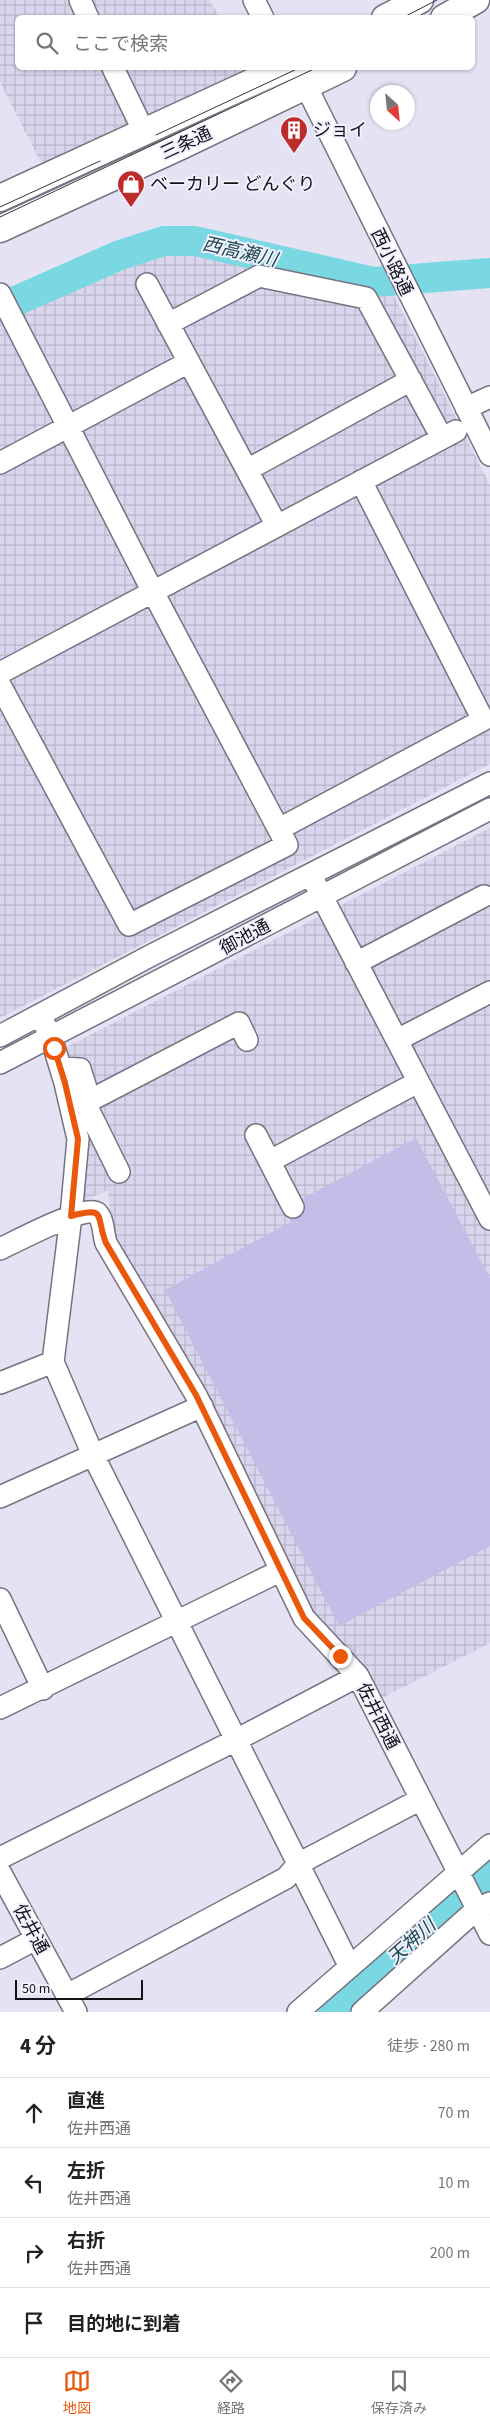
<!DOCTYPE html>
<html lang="ja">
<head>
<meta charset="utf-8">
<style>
  body { margin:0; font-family:"Source Sans 3","Noto Sans JP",sans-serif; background:#f2f2f2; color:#222 }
  .compass { position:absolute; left:370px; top:85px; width:45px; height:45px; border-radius:50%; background:#fff; box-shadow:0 1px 4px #0004; rotate:153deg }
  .scale { position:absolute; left:15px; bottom:12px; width:128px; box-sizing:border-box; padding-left:5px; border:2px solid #131217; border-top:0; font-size:14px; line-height:18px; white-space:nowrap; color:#131217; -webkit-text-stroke:4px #f2f0fe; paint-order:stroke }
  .stop { position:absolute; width:15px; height:15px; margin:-11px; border:4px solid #ea580c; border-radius:50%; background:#fff }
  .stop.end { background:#ea580c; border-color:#fff; box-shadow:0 1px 5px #0008 }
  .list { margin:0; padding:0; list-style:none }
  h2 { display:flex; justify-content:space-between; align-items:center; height:65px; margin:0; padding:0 20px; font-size:21px }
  h2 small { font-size:16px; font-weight:400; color:#767676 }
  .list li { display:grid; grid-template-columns:32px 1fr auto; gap:15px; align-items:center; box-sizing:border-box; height:70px; padding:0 20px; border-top:1px solid #e0e0e0 }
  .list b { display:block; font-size:19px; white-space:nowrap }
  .list p { margin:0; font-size:16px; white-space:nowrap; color:#767676 }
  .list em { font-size:16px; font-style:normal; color:#767676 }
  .icon { flex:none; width:28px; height:28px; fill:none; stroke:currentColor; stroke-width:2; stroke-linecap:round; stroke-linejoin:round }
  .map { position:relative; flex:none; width:490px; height:2012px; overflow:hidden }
  .search { position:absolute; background:#fff; box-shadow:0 1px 4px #0004; left:15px; right:15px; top:15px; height:55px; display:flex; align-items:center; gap:12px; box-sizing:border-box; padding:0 18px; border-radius:8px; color:#767676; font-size:19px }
  .sheet { height:345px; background:#fff }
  nav { display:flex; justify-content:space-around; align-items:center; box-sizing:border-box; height:70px; border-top:1px solid #e0e0e0; background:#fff; font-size:14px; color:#767676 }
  nav a { display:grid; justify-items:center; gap:2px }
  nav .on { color:#ea580c }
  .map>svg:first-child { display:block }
</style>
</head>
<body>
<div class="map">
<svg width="490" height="2012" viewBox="0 0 490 2012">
  <defs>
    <pattern id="industrial-grid" width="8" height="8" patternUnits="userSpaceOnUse" patternTransform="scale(1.25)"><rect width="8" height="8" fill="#d9d5ed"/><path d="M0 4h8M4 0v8" fill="none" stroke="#b9b6ca"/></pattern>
  </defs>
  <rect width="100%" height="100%" fill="#e5e2f3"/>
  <path fill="url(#industrial-grid)" d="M0 0H210L219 17 18 18V68H247L248 69 43 167 0 82Z
    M184 253 203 254 370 295 393 294 490 485V764L0 1018V321L146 259Z
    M490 828V1643L380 1699 311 1615 118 1243 110 1213 108 1190 86 1200 80 1195 63 1049Z"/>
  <path fill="#c5bde8" d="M416 1138 490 1278V1546L339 1626 165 1290 289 1223 300 1200Z"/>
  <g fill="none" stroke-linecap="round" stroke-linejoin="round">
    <path stroke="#79d8e2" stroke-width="30" d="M0 308 120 255 164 241H195L374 282 490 273
      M333 2012 490 1871"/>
    <g stroke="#767383" stroke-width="24">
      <path id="minor" d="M80 0 88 18
        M254 0 263 18
        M113 68 144 132
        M297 68 490 455
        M147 284 277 526
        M0 294 153 592 287 845 129 925 0 685
        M168 324 259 276 366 298 442 438
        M466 408 490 397
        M0 463 189 362
        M247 470 411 380
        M0 673 456 431
        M279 829 483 720 361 481
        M316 885 490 1219
        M356 963 484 896
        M40 1015 51 1037 65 1083 78 1139 71 1216 53 1362 93 1455 350 1967
        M0 1036 148 957 490 783
        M397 1040 490 992
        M0 1063 490 809
        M61 1068 80 1069 90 1101
        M256 1135 293 1207
        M270 1161 418 1082
        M119 1172 85 1103 239 1023 247 1040
        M0 1249C15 1242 86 1204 97 1213 104 1220 103 1234 106 1243L196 1395 304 1618 358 1676 490 1934
        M0 1383 53 1362
        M0 1497 202 1406
        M0 1599 43 1689
        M0 1708 280 1571
        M0 1858 236 1740 358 1676
        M0 1872 76 2012
        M0 1958 36 1939
        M67 1995 286 1878 298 1864 421 1799
        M298 2012 490 1845
        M362 2012 477 1909 490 1903"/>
    </g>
    <g stroke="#767383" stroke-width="29">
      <path id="major" d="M385 18 420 0
        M444 18 476 0
        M0 198 283 68
        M0 229 181 146 343 68"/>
    </g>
    <use href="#minor" stroke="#fff" stroke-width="21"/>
    <use href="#major" stroke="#fff" stroke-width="26"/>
    <path stroke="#333239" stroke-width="1" d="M402 18 437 0
      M156 135 299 68
      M0 207 100 161
      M0 217 316 68"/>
  </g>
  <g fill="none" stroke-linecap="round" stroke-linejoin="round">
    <path stroke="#ea580c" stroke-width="6" d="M54 1048 65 1083 78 1139 71 1216C108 1206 95 1216 106 1243L196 1395 304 1618 340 1656"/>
  </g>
  <defs>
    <g id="building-pin" transform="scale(1.4375)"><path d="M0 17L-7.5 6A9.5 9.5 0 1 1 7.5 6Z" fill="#bb2c2b" stroke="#f2f0fe"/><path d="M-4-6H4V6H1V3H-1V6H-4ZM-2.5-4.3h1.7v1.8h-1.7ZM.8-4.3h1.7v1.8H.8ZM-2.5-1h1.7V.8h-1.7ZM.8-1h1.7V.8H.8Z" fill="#fff"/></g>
    <g id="shop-pin" transform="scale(1.4375)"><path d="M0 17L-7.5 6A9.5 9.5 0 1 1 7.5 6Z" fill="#bb2c2b" stroke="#f2f0fe"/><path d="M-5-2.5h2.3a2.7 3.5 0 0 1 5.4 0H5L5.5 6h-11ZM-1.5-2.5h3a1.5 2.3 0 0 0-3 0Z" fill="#fff"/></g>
  </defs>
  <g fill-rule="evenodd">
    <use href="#building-pin" x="294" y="130"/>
    <use href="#shop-pin" x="131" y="184"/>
  </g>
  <g text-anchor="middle" stroke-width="4" stroke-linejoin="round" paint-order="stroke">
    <g font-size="18" fill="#131217" stroke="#f2f0fe" text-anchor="start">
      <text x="313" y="136">ジョイ</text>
      <text x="150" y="190">ベーカリー どんぐり</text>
    </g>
    <g font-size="18" fill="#131217" stroke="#f2f0fe">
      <text transform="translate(186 143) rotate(-25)" y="6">三条通</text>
      <text transform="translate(392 262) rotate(64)" y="6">西小路通</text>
      <text transform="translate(245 937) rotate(-28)" y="6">御池通</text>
      <text transform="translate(378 1716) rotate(63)" y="6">佐井西通</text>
      <text transform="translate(31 1929) rotate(61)" y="6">佐井通</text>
    </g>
    <g font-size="19" font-style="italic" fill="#204c50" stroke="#f2f0fe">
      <text transform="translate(240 251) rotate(13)" y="7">西高瀬川</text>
      <text transform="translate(411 1941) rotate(-42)" y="7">天神川</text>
    </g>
  </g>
</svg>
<svg class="compass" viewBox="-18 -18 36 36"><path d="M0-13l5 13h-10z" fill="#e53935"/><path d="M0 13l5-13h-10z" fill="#767676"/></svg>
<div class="scale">50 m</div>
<div class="stop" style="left:54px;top:1048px"></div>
<div class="stop end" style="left:340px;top:1656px"></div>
<div class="search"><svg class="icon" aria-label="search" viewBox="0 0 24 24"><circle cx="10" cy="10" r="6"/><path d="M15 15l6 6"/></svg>ここで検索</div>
</div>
<section class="sheet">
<h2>4 分<small>徒歩 · 280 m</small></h2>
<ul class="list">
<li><svg class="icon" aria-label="ahead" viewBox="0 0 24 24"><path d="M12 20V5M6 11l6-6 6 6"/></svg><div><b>直進</b><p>佐井西通</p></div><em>70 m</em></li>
<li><svg class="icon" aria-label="left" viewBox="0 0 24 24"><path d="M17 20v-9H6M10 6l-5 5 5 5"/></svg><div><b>左折</b><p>佐井西通</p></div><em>10 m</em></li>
<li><svg class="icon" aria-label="right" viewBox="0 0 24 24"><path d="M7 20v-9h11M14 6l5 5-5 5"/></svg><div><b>右折</b><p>佐井西通</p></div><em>200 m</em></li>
<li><svg class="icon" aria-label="arrive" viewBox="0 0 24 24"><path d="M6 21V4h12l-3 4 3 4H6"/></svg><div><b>目的地に到着</b></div></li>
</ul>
</section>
<nav>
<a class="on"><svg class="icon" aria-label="map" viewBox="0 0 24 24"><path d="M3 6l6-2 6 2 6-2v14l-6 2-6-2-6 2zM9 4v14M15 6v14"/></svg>地図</a>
<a><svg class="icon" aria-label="directions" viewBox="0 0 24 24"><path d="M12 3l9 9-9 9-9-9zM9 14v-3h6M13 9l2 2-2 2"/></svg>経路</a>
<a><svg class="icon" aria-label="saved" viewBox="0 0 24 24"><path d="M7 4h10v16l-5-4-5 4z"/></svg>保存済み</a>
</nav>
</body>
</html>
